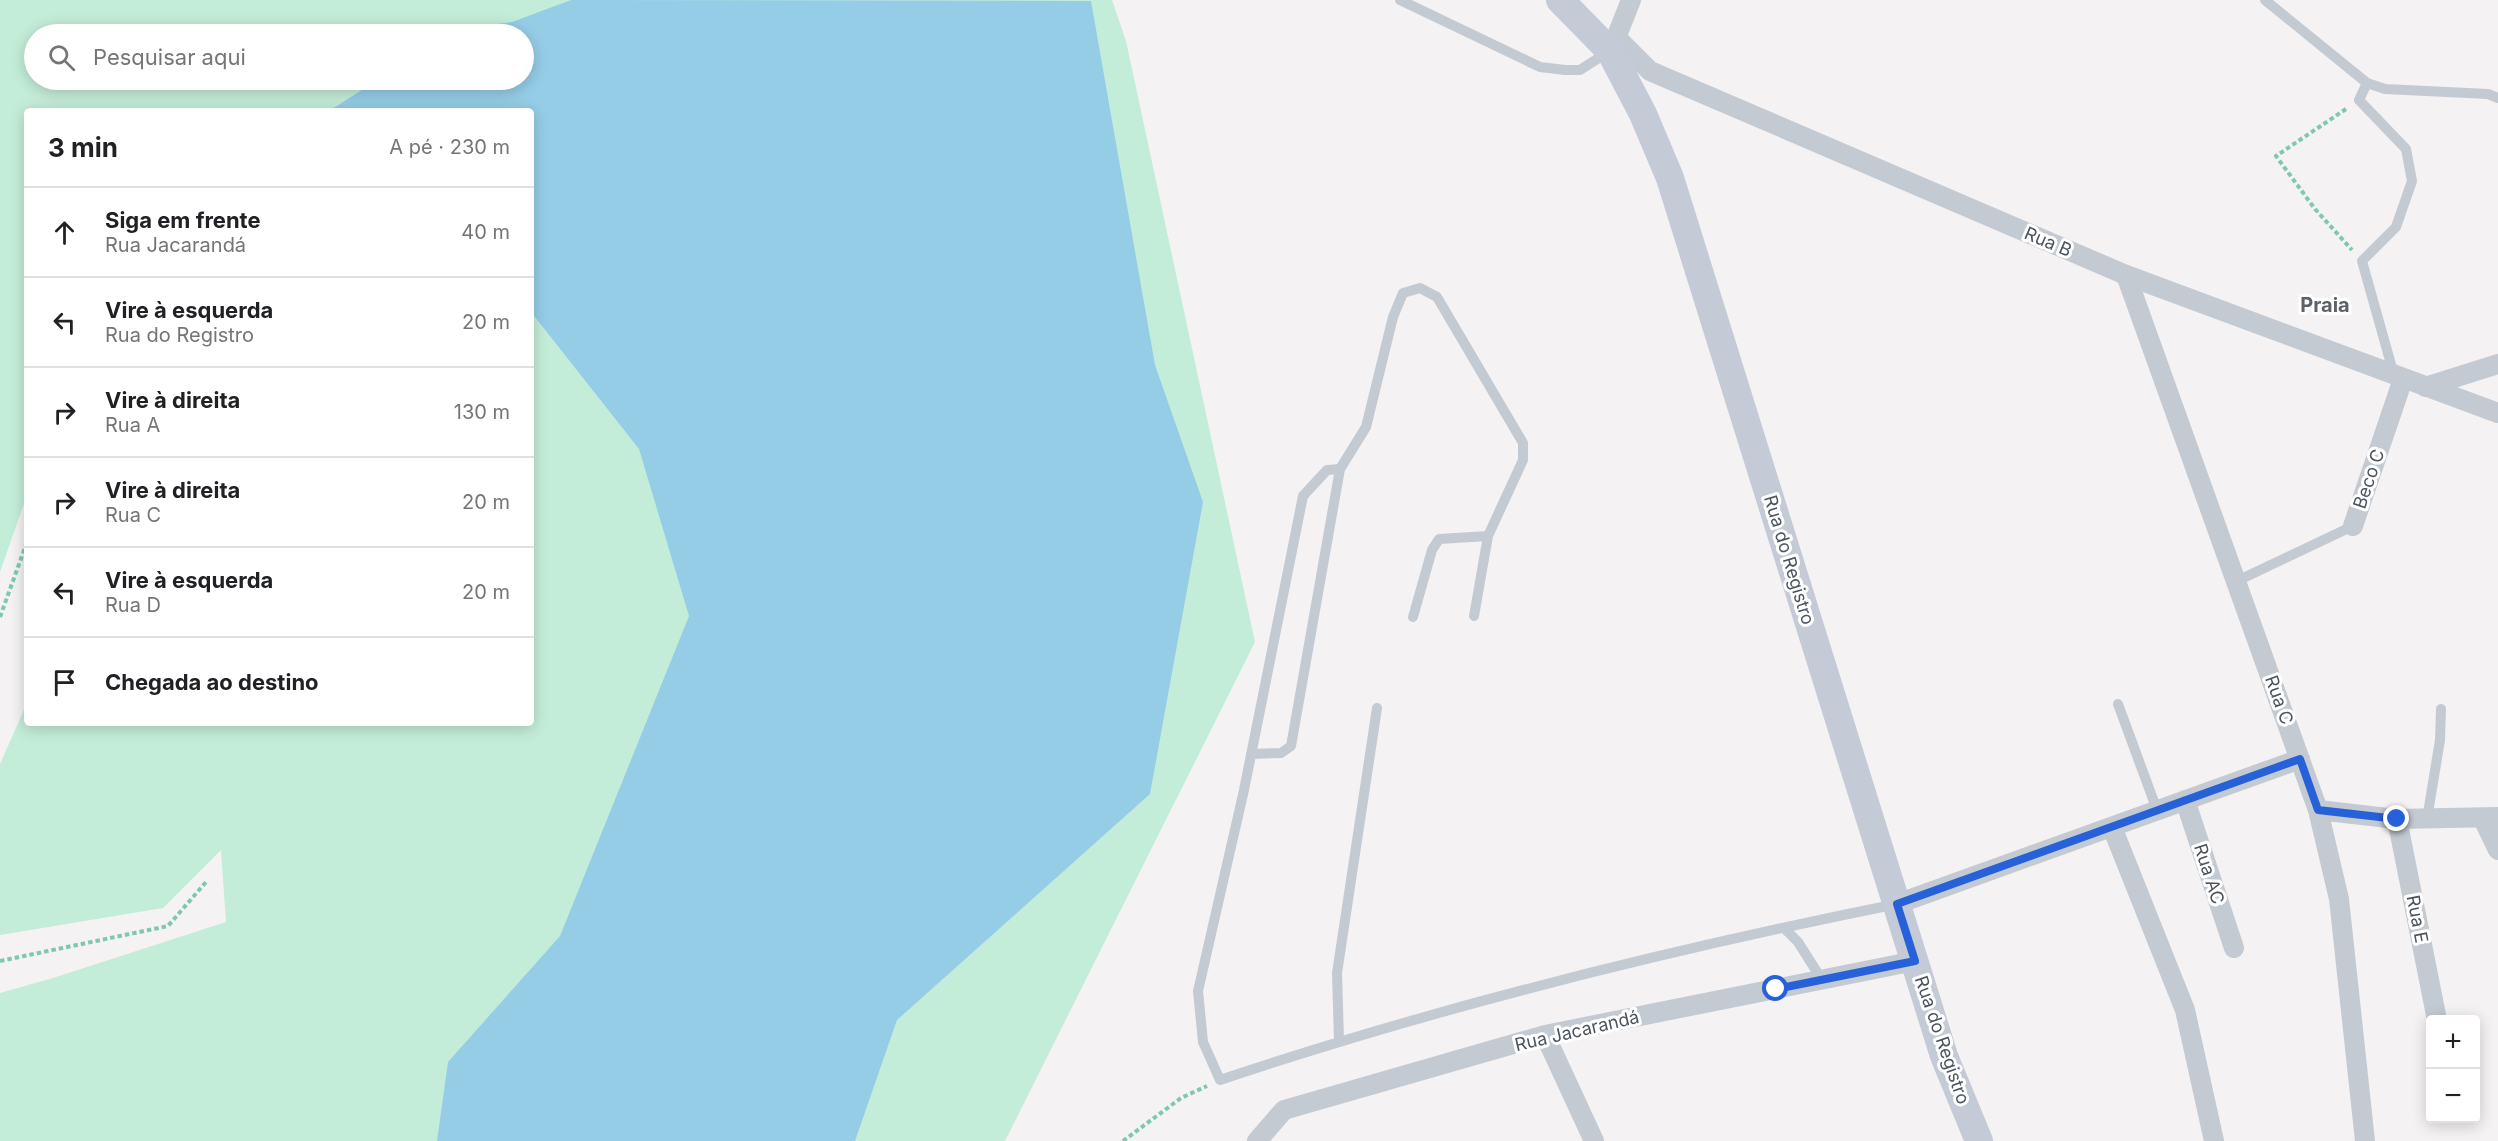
<!DOCTYPE html>
<html lang="pt">
<head>
<meta charset="utf-8">
<style>
  body { margin:0; font-family:Inter,sans-serif; background:#f6f6f6; color:#202124 }
  .controls { position:absolute; right:18px; bottom:18px; display:grid; overflow:hidden; border-radius:6px; box-shadow:0 3px 15px #0003 }
  .controls button { width:54px; height:54px; display:grid; place-items:center; padding:0; border:0; border-bottom:2px solid #e0e0e0; background:#fff; color:#202124; font:30px sans-serif }
  .stop { position:absolute; width:18px; height:18px; margin:-14px; border:4px solid #2761d9; border-radius:50%; background:#fff }
  .stop.end { background:#2761d9; border-color:#fff; box-shadow:0 2px 6px #0008 }
  .list { margin:0; padding:0; list-style:none }
  h2 { display:flex; justify-content:space-between; align-items:center; height:78px; margin:0; padding:0 24px; font-size:26px }
  h2 small { font-size:20px; font-weight:400; color:#757577 }
  .list li { display:grid; grid-template-columns:39px 1fr auto; gap:18px; align-items:center; box-sizing:border-box; height:90px; padding:0 24px; border-top:2px solid #e0e0e0 }
  .list b { display:block; font-size:22px; white-space:nowrap }
  .list p { margin:0; font-size:20px; white-space:nowrap; color:#757577 }
  .list em { font-size:20px; font-style:normal; color:#757577 }
  .icon { flex:none; width:33px; height:33px; fill:none; stroke:currentColor; stroke-width:2; stroke-linecap:round; stroke-linejoin:round }
  .map { position:relative; flex:none; width:2498px; height:1141px; overflow:hidden }
  .search { position:absolute; background:#fff; box-shadow:0 3px 15px #0003; left:24px; top:24px; width:510px; height:66px; display:flex; align-items:center; gap:15px; box-sizing:border-box; padding:0 21px; border-radius:33px; color:#757577; font-size:22px }
  .panel { position:absolute; background:#fff; box-shadow:0 3px 15px #0003; left:24px; top:108px; width:510px; height:618px; border-radius:6px }
  .map>svg:first-child { display:block }
</style>
</head>
<body>
<div class="map">
<svg width="2498" height="1141" viewBox="0 0 2498 1141">
  <rect width="100%" height="100%" fill="#f4f2f2"/>
  <path fill="#c4edd9" fill-rule="evenodd" d="M0 0H1112L1126 41 1255 642 1005 1141H0V993L53 978 226 922 221 850 163 908 0 935V764L27 703V723H531V111H27V495L0 572ZM34 34H524V80H34Z"/>
  <path fill="#95cde7" d="M571 0 1091 1 1155 365 1203 502 1150 794 897 1020 855 1141H437L448 1062 560 936 689 616 639 449 531 312V111H329L365 88 371 80H524V34H428L512 22Z"/>
  <g fill="none" stroke-linecap="round" stroke-linejoin="round">
    <path stroke="#7ec9ad" stroke-width="4" stroke-dasharray="4.5 3" stroke-linecap="butt" d="M2346 109 2276 156 2315 209 2352 250
      M0 617 27 542
      M0 961 168 926 206 882
      M1123 1141 1181 1098 1207 1086"/>
    <path stroke="#c4cad2" stroke-width="10" d="M1400 0 1540 67 1565 70H1580L1608 52
      M2265 0 2367 83 2385 89 2488 94 2498 98
      M2367 83 2359 100 2406 149 2412 181 2396 227 2362 261 2394 375
      M1340 469 1327 470 1303 496 1244 790 1198 991 1203 1042 1220 1080C1441 1006 1668 950 1897 904
      M2237 581 2353 526
      M1413 617 1432 550 1439 539 1488 536
      M2118 704 2157 810
      M1251 754 1281 753 1291 746 1340 469 1366 427 1393 317 1403 293 1420 288 1437 297 1523 443V460L1488 536 1474 616
      M2427 819 2440 740 2441 709
      M1784 928 1798 942 1822 980
      M1339 1041 1337 973 1377 708"/>
    <path stroke="#c4cad2" stroke-width="20" d="M1616 37 1650 71 2126 275 2498 413
      M1612 48 1631 0
      M2126 275 2318 810 2339 899 2365 1141
      M2425 387 2498 364
      M2353 526 2403 379
      M2185 800 2234 948
      M2318 810 2397 819 2498 817
      M2397 819 2437 1020
      M2483 819 2498 850
      M2112 827 2185 1010 2214 1141
      M1897 904 2300 759
      M1545 1035 1594 1141
      M1257 1141 1284 1110 1545 1035 1915 961"/>
    <path stroke="#c4cbd7" stroke-width="28" d="M1560 0 1610 51 1643 114 1670 178 1944 1056 1979 1141"/>
  </g>
  <g fill="none" stroke-linecap="round" stroke-linejoin="round">
    <path stroke="#2761d9" stroke-width="8" d="M1776 989 1915 961 1897 904 2300 759 2318 810 2397 819"/>
  </g>
  <g text-anchor="middle" stroke-width="6" stroke-linejoin="round" paint-order="stroke">
    <g font-size="18" fill="#4b535e" stroke="#fff">
      <text transform="translate(2048 242) rotate(23)" y="6">Rua B</text>
      <text transform="translate(2369 479) rotate(-71)" y="6">Beco C</text>
      <text transform="translate(1789 560) rotate(73)" y="6">Rua do Registro</text>
      <text transform="translate(2279 700) rotate(70)" y="6">Rua C</text>
      <text transform="translate(2209 874) rotate(72)" y="6">Rua AC</text>
      <text transform="translate(2417 919) rotate(79)" y="6">Rua E</text>
      <text transform="translate(1577 1031) rotate(-13)" y="6">Rua Jacarandá</text>
      <text transform="translate(1942 1040) rotate(71)" y="6">Rua do Registro</text>
    </g>
    <g font-size="20" font-weight="bold" fill="#5e6166" stroke="#fff">
      <text x="2325" y="312">Praia</text>
    </g>
  </g>
</svg>
<div class="controls">
<button>+</button>
<button>−</button>
</div>
<div class="stop" style="left:1776px;top:989px"></div>
<div class="stop end" style="left:2397px;top:819px"></div>
<div class="search"><svg class="icon" aria-label="search" viewBox="0 0 24 24"><circle cx="10" cy="10" r="6"/><path d="M15 15l6 6"/></svg>Pesquisar aqui</div>
<section class="panel">
<h2>3 min<small>A pé · 230 m</small></h2>
<ul class="list">
<li><svg class="icon" aria-label="ahead" viewBox="0 0 24 24"><path d="M12 20V5M6 11l6-6 6 6"/></svg><div><b>Siga em frente</b><p>Rua Jacarandá</p></div><em>40 m</em></li>
<li><svg class="icon" aria-label="left" viewBox="0 0 24 24"><path d="M17 20v-9H6M10 6l-5 5 5 5"/></svg><div><b>Vire à esquerda</b><p>Rua do Registro</p></div><em>20 m</em></li>
<li><svg class="icon" aria-label="right" viewBox="0 0 24 24"><path d="M7 20v-9h11M14 6l5 5-5 5"/></svg><div><b>Vire à direita</b><p>Rua A</p></div><em>130 m</em></li>
<li><svg class="icon" aria-label="right" viewBox="0 0 24 24"><path d="M7 20v-9h11M14 6l5 5-5 5"/></svg><div><b>Vire à direita</b><p>Rua C</p></div><em>20 m</em></li>
<li><svg class="icon" aria-label="left" viewBox="0 0 24 24"><path d="M17 20v-9H6M10 6l-5 5 5 5"/></svg><div><b>Vire à esquerda</b><p>Rua D</p></div><em>20 m</em></li>
<li><svg class="icon" aria-label="arrive" viewBox="0 0 24 24"><path d="M6 21V4h12l-3 4 3 4H6"/></svg><div><b>Chegada ao destino</b></div></li>
</ul>
</section>
</div>
</body>
</html>
